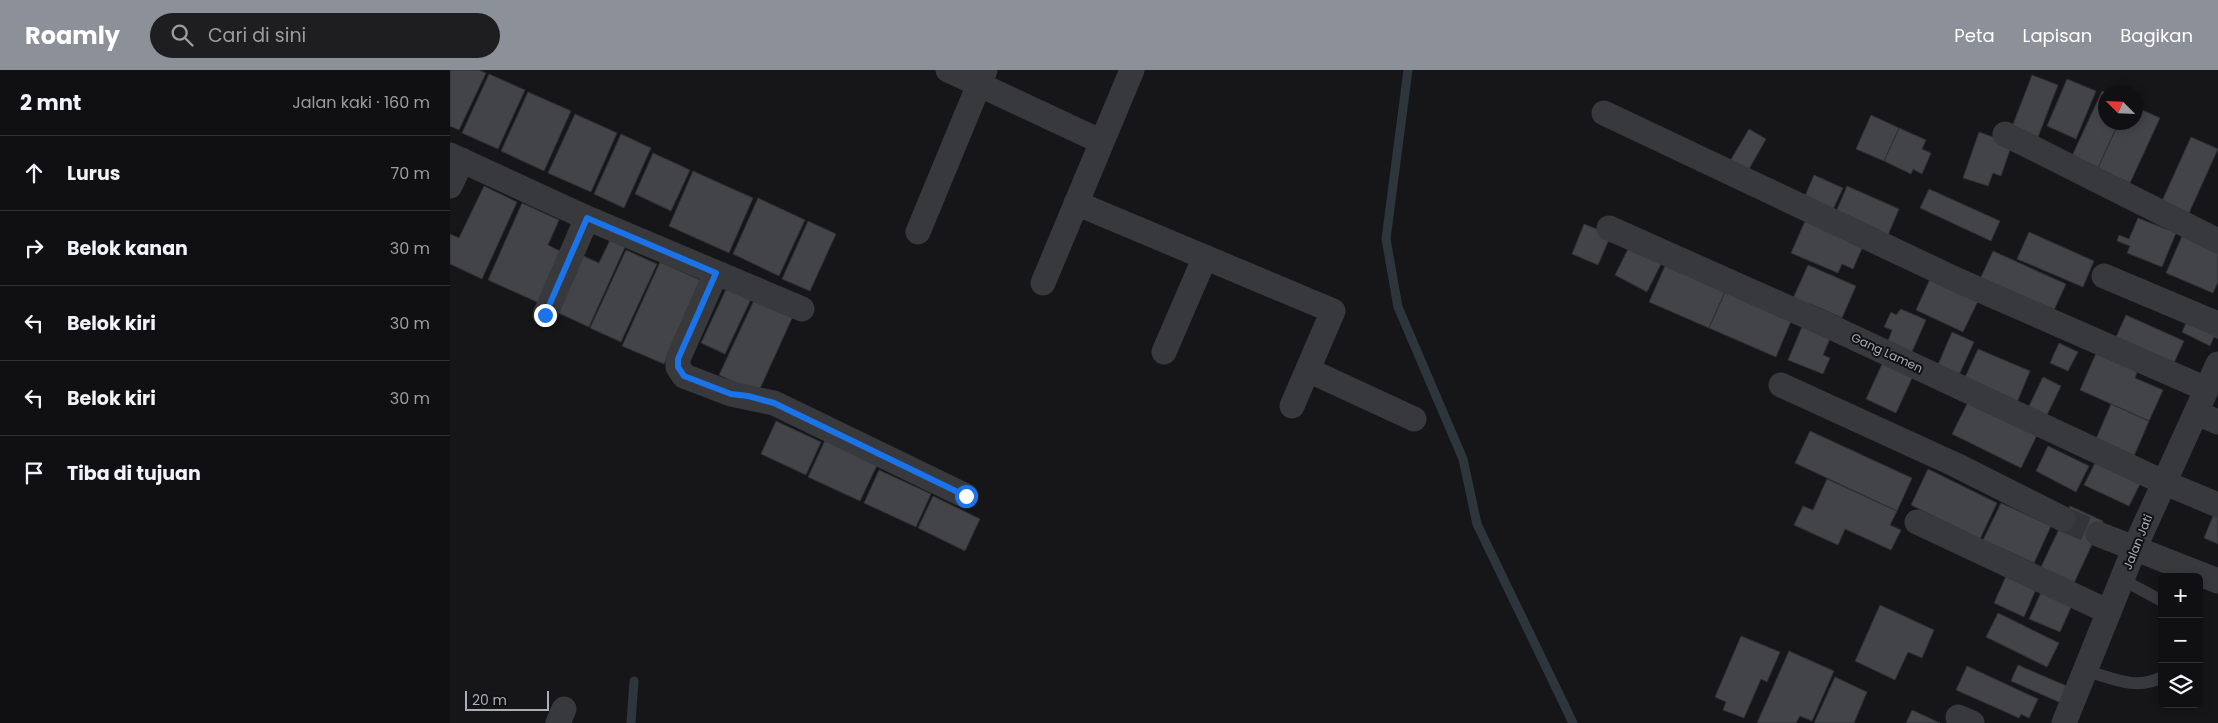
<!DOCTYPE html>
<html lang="id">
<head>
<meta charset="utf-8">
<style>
  body { margin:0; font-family:Poppins,sans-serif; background:#1e1e20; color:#f1f3f6 }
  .controls { position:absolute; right:15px; bottom:15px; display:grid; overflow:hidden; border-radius:8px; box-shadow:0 2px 8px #0003 }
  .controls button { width:45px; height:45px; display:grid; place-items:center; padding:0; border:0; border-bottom:1px solid #303032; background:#101012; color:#f1f3f6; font:25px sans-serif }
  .compass { position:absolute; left:1648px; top:15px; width:45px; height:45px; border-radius:50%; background:#101012; box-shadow:0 2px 8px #0003; rotate:294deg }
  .scale { position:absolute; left:15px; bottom:12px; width:84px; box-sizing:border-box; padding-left:5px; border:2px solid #a8aeb8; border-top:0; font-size:14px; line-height:18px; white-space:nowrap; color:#a8aeb8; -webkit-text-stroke:4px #111113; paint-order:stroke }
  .stop { position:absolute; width:15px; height:15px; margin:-11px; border:4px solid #1a73e8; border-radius:50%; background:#fff }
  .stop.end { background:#1a73e8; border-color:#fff; box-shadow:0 1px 5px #0008 }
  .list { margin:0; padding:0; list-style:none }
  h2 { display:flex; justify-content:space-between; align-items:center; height:65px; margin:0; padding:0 20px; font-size:21px }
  h2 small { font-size:16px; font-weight:400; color:#9c9d9f }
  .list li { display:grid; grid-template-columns:32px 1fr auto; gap:15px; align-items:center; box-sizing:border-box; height:75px; padding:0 20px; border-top:1px solid #303032 }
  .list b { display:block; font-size:19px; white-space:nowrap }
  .list em { font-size:16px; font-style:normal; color:#9c9d9f }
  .icon { flex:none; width:28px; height:28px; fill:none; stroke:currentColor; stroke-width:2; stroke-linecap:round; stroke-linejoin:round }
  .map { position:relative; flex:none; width:1768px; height:653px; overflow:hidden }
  header { display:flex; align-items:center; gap:30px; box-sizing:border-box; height:70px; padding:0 25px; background:#8c9099; color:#fff }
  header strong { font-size:24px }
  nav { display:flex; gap:28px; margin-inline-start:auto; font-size:18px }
  .search { width:350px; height:45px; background:#1e1e20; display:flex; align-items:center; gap:12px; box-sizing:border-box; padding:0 18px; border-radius:28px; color:#9c9d9f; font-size:19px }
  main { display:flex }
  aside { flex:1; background:#101012 }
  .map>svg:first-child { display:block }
</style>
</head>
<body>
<header>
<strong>Roamly</strong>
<div class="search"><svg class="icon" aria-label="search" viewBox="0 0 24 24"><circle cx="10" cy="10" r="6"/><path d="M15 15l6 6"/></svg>Cari di sini</div>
<nav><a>Peta</a><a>Lapisan</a><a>Bagikan</a></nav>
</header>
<main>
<aside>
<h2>2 mnt<small>Jalan kaki · 160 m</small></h2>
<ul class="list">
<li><svg class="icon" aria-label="ahead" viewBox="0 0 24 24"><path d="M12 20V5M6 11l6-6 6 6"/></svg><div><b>Lurus</b></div><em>70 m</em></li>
<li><svg class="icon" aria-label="right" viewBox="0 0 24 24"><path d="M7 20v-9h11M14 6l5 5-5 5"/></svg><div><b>Belok kanan</b></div><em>30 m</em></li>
<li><svg class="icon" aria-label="left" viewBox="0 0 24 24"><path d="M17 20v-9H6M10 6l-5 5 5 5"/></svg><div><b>Belok kiri</b></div><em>30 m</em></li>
<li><svg class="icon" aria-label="left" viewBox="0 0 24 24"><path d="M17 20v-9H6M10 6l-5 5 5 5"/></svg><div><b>Belok kiri</b></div><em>30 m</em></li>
<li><svg class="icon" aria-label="arrive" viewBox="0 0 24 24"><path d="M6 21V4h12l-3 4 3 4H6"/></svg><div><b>Tiba di tujuan</b></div></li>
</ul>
</aside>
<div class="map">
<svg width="1768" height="653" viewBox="0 0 1768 653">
  <rect width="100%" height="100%" fill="#161618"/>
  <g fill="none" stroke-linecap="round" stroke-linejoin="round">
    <path stroke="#2c363c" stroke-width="9" d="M958 0 936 169 948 237 1013 389 1027 454 1123 653
      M181 653 184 611"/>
  </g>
  <path fill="#424448" stroke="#303034" d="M0 0H29L36 3 9 60 0 56Z
    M39 4 75 20 48 79 12 63Z
    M1582 5 1608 15 1588 67 1562 57Z
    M1617 9 1646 21 1626 69 1597 56Z
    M1652 21 1656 23V52H1669L1648 98 1622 86Z
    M78 22 121 41 94 101 51 81Z
    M1686 37 1710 48 1680 113 1648 98 1669 52H1686Z
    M125 44 167 63 141 122 98 103Z
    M1421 45 1449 58 1434 91 1406 79Z
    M1449 58 1476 70 1472 79 1481 83 1472 104 1463 99 1461 104 1434 91Z
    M1299 59 1316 69 1294 108 1276 98Z
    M1529 62 1562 74 1551 106 1543 103 1538 116 1513 108Z
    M171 64 201 78 174 138 144 124Z
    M1741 67 1768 79 1739 143 1712 131Z
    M203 83 240 100 221 141 185 124Z
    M243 101 303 128 279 183 219 156Z
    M1364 105 1393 118 1380 146 1352 133Z
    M34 116 67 132 32 209 0 194V164L9 168Z
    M1397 116 1449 139 1438 165 1386 142Z
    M1479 119 1550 151 1541 171 1470 138Z
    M308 128 355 150 329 206 283 184Z
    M72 133 109 150 98 175 112 182 89 233 38 210Z
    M1688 148 1726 163 1712 197 1677 183 1680 176 1667 171 1669 165 1679 169Z
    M1356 149 1414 174 1403 199 1392 194 1388 203 1341 183Z
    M358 151 386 164 360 221 332 209Z
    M1134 154 1161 165 1148 195 1122 184Z
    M1579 162 1644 191 1633 217 1567 189Z
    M1733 164 1768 180V212L1763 223 1716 203Z
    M160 170 175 177 139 257 104 241 129 184 149 193Z
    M1180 175 1212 192 1197 222 1165 205Z
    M176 180 207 194 171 272 140 258Z
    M1543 181 1616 214 1599 251 1526 218Z
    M1218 189 1278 215 1259 258 1199 232Z
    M210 192 250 210 214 294 172 276Z
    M1358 195 1406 216 1392 248 1361 234 1358 241 1341 233Z
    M1480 209 1528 231 1513 262 1466 240Z
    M278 215 302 227 275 284 251 273Z
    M1278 215 1344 244 1326 287 1259 258Z
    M306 226 344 244 308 323 269 305Z
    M1451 239 1476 250 1461 284 1437 274 1442 260 1434 257 1441 242 1446 245Z
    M1740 244 1768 256V269L1764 267 1760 276 1732 262Z
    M1676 245 1734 271 1723 295 1662 276Z
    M1354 252 1382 264 1373 285 1380 288 1373 304 1338 290Z
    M1502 262 1524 272 1508 307 1487 297Z
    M1609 273 1628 282 1618 301 1600 293Z
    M1528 279 1580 301 1566 335 1513 312Z
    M1647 281 1688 299 1685 308 1713 320 1699 351 1630 320Z
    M1433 292 1463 306 1446 343 1416 329Z
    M1593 307 1611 316 1595 349 1577 340Z
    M1521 326 1589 361 1571 398 1502 364Z
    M1661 334 1699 351 1684 386 1646 369Z
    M326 351 371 372 356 405 311 384Z
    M1360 361 1462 408 1447 441 1345 393Z
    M378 364 430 389 410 431 358 407Z
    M1598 376 1639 396 1626 422 1586 401Z
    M1647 389 1692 410 1679 436 1634 415Z
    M1478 399 1547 433 1530 469 1461 435Z
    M429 400 481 424 466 457 414 433Z
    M1377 409 1447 441 1440 455 1451 460 1441 480 1395 459 1388 475 1344 455 1353 436 1363 440Z
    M483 426 530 449 515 481 468 458Z
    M1551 433 1601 456 1584 493 1533 470Z
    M1620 436 1653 451 1624 513 1591 497Z
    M1765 441 1768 443V474L1754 468Z
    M1557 504 1587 517 1574 547 1544 533Z
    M1593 518 1624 531 1610 562 1579 549Z
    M1430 535 1484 560 1472 588 1458 582 1445 610 1405 591Z
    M1548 543 1609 573 1597 597 1536 567Z
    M1291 566 1330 582 1317 612 1311 609 1294 648 1273 640 1276 632 1265 627Z
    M1339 581 1384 601 1362 651 1350 646 1346 653H1307Z
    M1568 595 1619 617 1611 633 1561 611Z
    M1517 596 1588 629 1579 648 1571 644 1569 648 1506 620Z
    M1385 607 1417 622 1404 653H1364Z
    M1462 640 1490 653H1456Z"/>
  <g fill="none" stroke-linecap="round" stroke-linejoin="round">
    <path stroke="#333438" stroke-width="25" stroke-dasharray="25 12" stroke-linecap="butt" d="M1613 449 1648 464"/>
    <path stroke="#37393d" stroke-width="12" d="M1673 510 1712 531
      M1637 601C1662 608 1687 621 1712 607"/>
    <path stroke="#37393d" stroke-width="25" d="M498 0 652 72
      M1154 43 1507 210 1756 319
      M1555 64 1768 171
      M0 85 137 148 352 239
      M0 116 12 90
      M626 133 883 241 842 336
      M1159 158 1379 256 1713 412 1768 435
      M468 162 535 0
      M266 203 228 289V297L234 306 281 324 324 333 516 426
      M1654 206 1768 254
      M593 213 682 0
      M95 245 137 148
      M714 282 755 187
      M858 300 964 349
      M1331 315 1506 395 1613 449
      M1747 343 1768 352
      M1467 452 1659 542
      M1648 464 1768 511
      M1508 647 1522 653
      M108 653 114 639
      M1614 653 1685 477 1768 294"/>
  </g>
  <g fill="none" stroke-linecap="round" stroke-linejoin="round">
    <path stroke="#1a73e8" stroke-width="6" d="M95 245 137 148 266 203 228 289V297L234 306 281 324 298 326 324 333 516 426"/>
  </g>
  <g text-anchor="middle" stroke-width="4" stroke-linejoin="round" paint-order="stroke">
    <g font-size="12" fill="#a8aeb8" stroke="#111113">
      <text transform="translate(1437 283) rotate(25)" y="4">Gang Lamen</text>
      <text transform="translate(1688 472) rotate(-68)" y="4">Jalan Jati</text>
    </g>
  </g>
</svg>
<div class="controls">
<button>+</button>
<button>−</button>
<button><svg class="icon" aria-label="layers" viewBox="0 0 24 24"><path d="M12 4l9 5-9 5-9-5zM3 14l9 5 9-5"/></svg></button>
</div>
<svg class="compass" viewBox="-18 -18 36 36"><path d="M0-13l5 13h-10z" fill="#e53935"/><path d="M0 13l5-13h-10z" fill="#9c9d9f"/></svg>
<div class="scale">20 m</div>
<div class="stop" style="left:516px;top:426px"></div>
<div class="stop end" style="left:95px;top:245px"></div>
</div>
</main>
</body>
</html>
